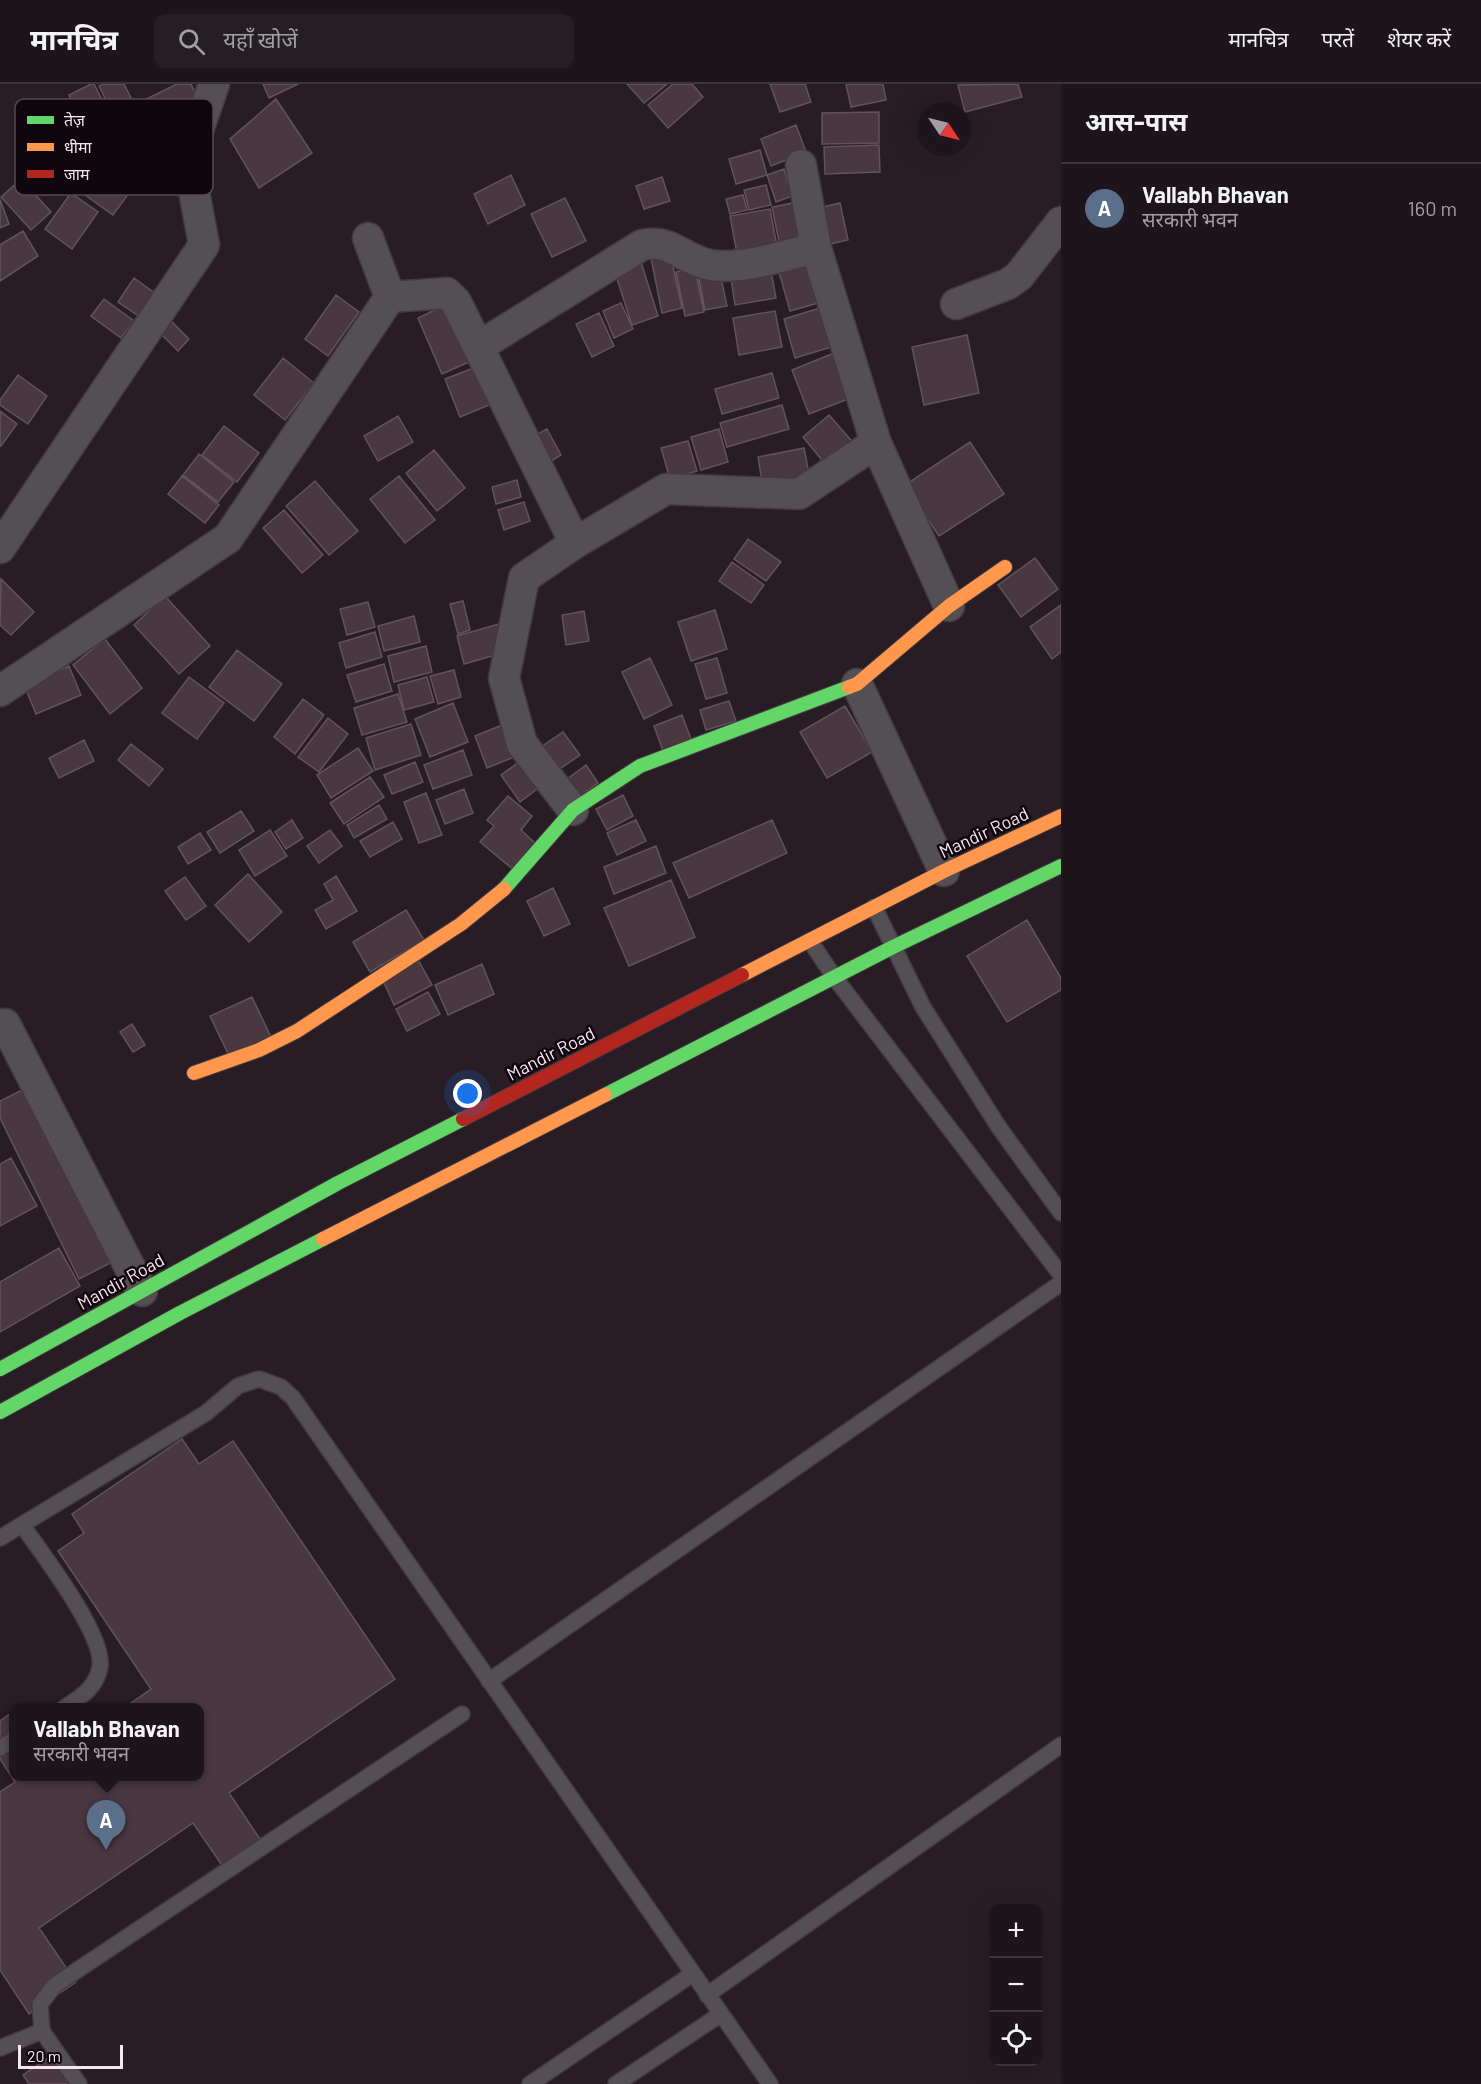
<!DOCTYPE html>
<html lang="hi">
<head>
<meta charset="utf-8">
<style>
  body { margin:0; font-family:Barlow,"Noto Sans Devanagari",sans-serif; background:#261e25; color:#f1f3f6 }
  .controls { position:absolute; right:18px; bottom:18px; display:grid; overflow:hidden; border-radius:12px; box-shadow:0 6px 24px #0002 }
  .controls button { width:54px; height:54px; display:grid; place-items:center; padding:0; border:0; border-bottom:2px solid #3c343b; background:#1e151c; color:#f1f3f6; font:30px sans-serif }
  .compass { position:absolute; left:917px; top:18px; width:54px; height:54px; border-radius:50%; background:#1e151c; box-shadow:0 6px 24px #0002; rotate:125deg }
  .scale { position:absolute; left:18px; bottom:15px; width:105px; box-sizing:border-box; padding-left:6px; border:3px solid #f7e6f2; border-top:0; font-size:16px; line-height:21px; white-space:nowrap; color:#f7e6f2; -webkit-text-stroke:4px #10060d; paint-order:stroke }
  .you { position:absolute; left:468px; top:1010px; width:21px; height:21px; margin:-15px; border:4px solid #fff; border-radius:50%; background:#1a73e8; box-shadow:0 0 0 9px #1a73e833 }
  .badge { display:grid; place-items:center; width:39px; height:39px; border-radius:50%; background:#ea580c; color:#fff; font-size:20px; font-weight:700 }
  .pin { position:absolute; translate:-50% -50px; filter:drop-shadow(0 2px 3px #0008) }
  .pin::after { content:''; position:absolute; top:32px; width:21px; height:18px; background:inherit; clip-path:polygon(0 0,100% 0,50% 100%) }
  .popup { position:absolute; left:9px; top:1619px; width:195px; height:78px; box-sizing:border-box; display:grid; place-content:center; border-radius:12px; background:#1e151c; filter:drop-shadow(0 2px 4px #0005); font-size:20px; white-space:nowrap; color:#a19fa3 }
  .popup b { font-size:22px; color:#f1f3f6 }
  .popup::after { content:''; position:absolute; left:50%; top:100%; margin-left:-12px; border:12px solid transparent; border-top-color:#1e151c }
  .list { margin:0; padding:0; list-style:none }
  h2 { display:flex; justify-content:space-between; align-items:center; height:78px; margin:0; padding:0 24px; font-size:26px }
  h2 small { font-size:20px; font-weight:400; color:#a19fa3 }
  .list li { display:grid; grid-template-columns:39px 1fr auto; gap:18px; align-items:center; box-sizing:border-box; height:90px; padding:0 24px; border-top:2px solid #3c343b }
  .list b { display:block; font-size:22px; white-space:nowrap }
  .list p { margin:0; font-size:20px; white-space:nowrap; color:#a19fa3 }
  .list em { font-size:20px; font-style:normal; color:#a19fa3 }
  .icon { flex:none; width:33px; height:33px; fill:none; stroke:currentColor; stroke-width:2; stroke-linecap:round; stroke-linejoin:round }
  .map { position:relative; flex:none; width:1061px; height:2000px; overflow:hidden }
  header { display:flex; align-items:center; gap:36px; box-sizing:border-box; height:84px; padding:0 30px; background:#1e151c; border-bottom:2px solid #3c343b }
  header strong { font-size:28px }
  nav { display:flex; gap:33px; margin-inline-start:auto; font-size:21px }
  .search { width:420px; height:54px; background:#261e25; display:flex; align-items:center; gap:15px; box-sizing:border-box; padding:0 21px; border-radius:12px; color:#a19fa3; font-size:22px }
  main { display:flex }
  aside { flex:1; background:#1e151c }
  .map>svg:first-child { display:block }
</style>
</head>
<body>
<header>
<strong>मानचित्र</strong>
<div class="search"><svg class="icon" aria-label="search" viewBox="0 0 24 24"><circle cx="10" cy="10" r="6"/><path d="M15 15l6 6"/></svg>यहाँ खोजें</div>
<nav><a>मानचित्र</a><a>परतें</a><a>शेयर करें</a></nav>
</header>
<main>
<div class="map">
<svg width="1061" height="2000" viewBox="0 0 1061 2000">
  <rect width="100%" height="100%" fill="#281c25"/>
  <path fill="#4a3841" stroke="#60545a" stroke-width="1.5" d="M91 0H94L111 34 86 47 69 11Z
    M103 0H124L134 20 113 31 99 2Z
    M177 0H191L202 23 151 47 138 19Z
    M263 0H298L269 14Z
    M627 0H667L644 19Z
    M673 0H692L703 13 668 44 648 21Z
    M770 0H805L811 18 780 28Z
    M846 0H883L886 16 851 23Z
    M1018 0 1022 13 965 28 958 1Z
    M276 15 312 69 259 104 230 55Z
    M879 28V59L822 60V29Z
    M796 41 806 68 771 82 761 55Z
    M879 61 880 88 825 90 824 63Z
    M91 65 137 98 113 131 67 98Z
    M760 66 767 91 736 100 729 75Z
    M784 85 792 112 776 118 767 91Z
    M511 91 525 121 488 140 474 110Z
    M662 93 670 117 644 125 636 102Z
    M21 95 51 128 31 146 1 113Z
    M766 101 771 121 749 126 744 106Z
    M71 109 98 128 72 165 45 145Z
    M743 111 747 126 730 130 726 115Z
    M565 114 586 157 552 173 531 130Z
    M0 115 9 140 0 144Z
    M798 118 806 162 781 167 772 123Z
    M840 119 848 156 821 162 814 125Z
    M770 125 778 168 738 175 730 132Z
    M23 147 38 172 0 197V161Z
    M670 169 682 224 662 229 651 174Z
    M809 172 822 218 790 227 777 181Z
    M641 178 658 232 632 241 614 186Z
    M770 181 776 214 735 221 730 188Z
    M695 184 704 228 685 232 676 188Z
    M719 185 727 222 705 226 698 190Z
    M134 194 156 210 140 233 118 218Z
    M336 211 359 228 328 272 305 255Z
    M104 215 134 237 121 254 91 232Z
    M621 219 633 245 614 254 603 227Z
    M447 220 471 277 442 290 418 234Z
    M830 221 841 260 795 274 784 235Z
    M775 227 782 263 739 271 733 234Z
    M599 229 614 262 592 273 576 240Z
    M167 233 189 255 178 267 156 245Z
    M967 251 979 309 924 321 912 263Z
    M839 267 856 312 809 330 792 286Z
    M283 274 314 299 285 336 254 311Z
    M481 281 496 318 460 333 445 295Z
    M772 289 779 314 722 330 715 305Z
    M18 291 47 312 28 340 0 321V316Z
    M782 321 789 345 727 363 720 339Z
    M0 327 17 340 1 362H0Z
    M829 331 857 363 830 386 803 353Z
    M398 332 413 358 378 377 364 352Z
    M224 342 259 369 237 398 202 371Z
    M547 345 561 371 543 382 528 355Z
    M719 345 728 378 701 386 691 353Z
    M688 357 697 387 670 395 661 364Z
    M970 358 1004 410 939 452 905 401Z
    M804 364 810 395 763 404 758 373Z
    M434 366 465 404 437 427 406 389Z
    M199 370 234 398 218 418 183 391Z
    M182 392 219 421 205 439 168 410Z
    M399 392 435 436 405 459 370 415Z
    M517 396 521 413 496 420 492 403Z
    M315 397 358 447 329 471 286 422Z
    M524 418 530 437 504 446 498 426Z
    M284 426 323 471 302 489 263 444Z
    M748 455 781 478 766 497 734 475Z
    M1035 474 1058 505 1021 533 998 501Z
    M732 478 764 501 751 519 719 497Z
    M1 495 34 528 11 551 0 541Z
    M165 512 210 562 179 590 134 541Z
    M463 517 470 546 458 550 450 520Z
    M368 518 375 543 347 551 340 525Z
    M1061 521V568L1052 575 1030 543Z
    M715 526 727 565 691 577 678 538Z
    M584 527 589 557 566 561 562 531Z
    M414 532 420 558 384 567 378 542Z
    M499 540 506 568 464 580 457 552Z
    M375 548 382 573 346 584 339 559Z
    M105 555 142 604 110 630 73 581Z
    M426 562 432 588 394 598 388 572Z
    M237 566 282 600 254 637 209 603Z
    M650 574 672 621 644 635 622 588Z
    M717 574 727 609 706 615 695 580Z
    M384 580 392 607 356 618 347 591Z
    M69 582 81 611 36 630 24 601Z
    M454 586 461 613 438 620 430 592Z
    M189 593 224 619 197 655 162 629Z
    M427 593 434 618 404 626 398 601Z
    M398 610 407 638 362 651 354 624Z
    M303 615 324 631 295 670 274 653Z
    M729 617 736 637 706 646 700 626Z
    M453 619 468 658 430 673 415 635Z
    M845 622 872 668 827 694 800 648Z
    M682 631 691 655 663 667 654 642Z
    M328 634 348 650 319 688 298 673Z
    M507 639 519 671 487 684 475 652Z
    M411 640 421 671 375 686 366 654Z
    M563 648 580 671 554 689 538 665Z
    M84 656 94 677 59 694 49 674Z
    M131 660 163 685 149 702 118 676Z
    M358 664 373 687 331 714 317 691Z
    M463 666 472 691 433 705 424 681Z
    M526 673 545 699 520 718 501 691Z
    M415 678 423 698 392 710 384 691Z
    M586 681 598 699 575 716 563 698Z
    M370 693 384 713 344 740 330 719Z
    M464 705 473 729 445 740 436 716Z
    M426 709 442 751 419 759 404 718Z
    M623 711 633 732 607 746 596 725Z
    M508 712 532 732 521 746 536 760 514 786 480 758 494 742 487 736Z
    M379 721 387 735 354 754 347 741Z
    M241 727 254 747 220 769 207 748Z
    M292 736 303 754 286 765 275 748Z
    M636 736 646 757 617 771 607 749Z
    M772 736 787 769 689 814 673 779Z
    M393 738 402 755 370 773 360 757Z
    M270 746 287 772 255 792 239 766Z
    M330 746 342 762 319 779 307 762Z
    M200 749 211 766 188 780 178 763Z
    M656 762 666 789 614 810 604 783Z
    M248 790 282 828 249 858 215 821Z
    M336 792 357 827 326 845 315 826 333 816 324 800Z
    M185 793 206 822 186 836 165 807Z
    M671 796 695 853 629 882 604 824Z
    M553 804 570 840 544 852 527 817Z
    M406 826 424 856 370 888 353 858Z
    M1027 836 1061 894V906L1007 938 967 872Z
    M416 872 432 901 394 921 382 894Z
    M482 880 494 910 448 931 435 901Z
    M428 908 440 930 407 947 396 925Z
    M252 913 271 953 230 974 210 932Z
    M132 940 145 961 133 968 120 948Z
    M34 1000 120 1174 79 1195 0 1034V1017Z
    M11 1074 37 1122 0 1142V1080Z
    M59 1164 80 1202 0 1248V1198Z
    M182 1355 199 1380 233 1357 395 1595 229 1709 268 1767 230 1793 193 1739 39 1844 76 1898 29 1930 0 1886V1708L15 1698 0 1675V1637L13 1628V1692H199V1624H124L151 1605 58 1467 84 1449 72 1430Z
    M51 1972 70 2000H29L23 1991Z"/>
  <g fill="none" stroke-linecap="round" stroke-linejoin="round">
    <g stroke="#443941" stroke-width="18">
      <path id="lane" d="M874 823 923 923 998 1042 1061 1129
        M810 857 835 894 1061 1191
        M22 1441C41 1468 105 1551 100 1583 96 1604 81 1613 64 1624
        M0 1454 206 1329 238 1302 259 1295 281 1303 293 1314 770 2000
        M489 1597 1061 1199
        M0 1664 13 1656
        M707 1911 1061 1661
        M0 1964 42 1947
        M79 2000 42 1947 40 1920 55 1901 462 1630
        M530 2000 691 1891
        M616 2000 721 1930"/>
    </g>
    <g stroke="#443941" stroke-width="33">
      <path id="street" d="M801 81 816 164 876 359 949 522
        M368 154 390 213 447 209 456 218 575 459
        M956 220 1008 200 1019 192 1061 138
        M478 263 642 161C671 154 684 177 711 181 740 186 787 171 816 164
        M0 464 204 161 190 85 195 55 214 0
        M857 600 944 787
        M0 607 228 454 390 213
        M573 726 522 660 504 594 524 494 575 459 666 405 799 410 876 359
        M5 940 142 1207"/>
    </g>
    <g stroke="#443941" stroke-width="16">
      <path id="fast" d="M504 805 573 726 640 682 849 603
        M605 1011 893 863 1061 782
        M0 1285 338 1099 463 1035
        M0 1328 180 1229 323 1155"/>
    </g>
    <g stroke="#443941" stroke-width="16">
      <path id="slow" d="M849 603 857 600 949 522 1005 483
        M742 891 944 787 1061 732
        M194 989 259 966 297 947 461 840 504 805
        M323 1155 605 1011"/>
    </g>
    <g stroke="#443941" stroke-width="16">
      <path id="jam" d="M463 1035 742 891"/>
    </g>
    <use href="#lane" stroke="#534f53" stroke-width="15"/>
    <use href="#street" stroke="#534f53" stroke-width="30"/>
    <use href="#fast" stroke="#63d668" stroke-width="14"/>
    <use href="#slow" stroke="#ff974d" stroke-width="14"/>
    <use href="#jam" stroke="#b3261e" stroke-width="14"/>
  </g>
  <g text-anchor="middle" stroke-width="5" stroke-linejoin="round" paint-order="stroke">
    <g font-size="18" fill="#f7e6f2" stroke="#10060d">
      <text transform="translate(984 749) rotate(-25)" y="6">Mandir Road</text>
      <text transform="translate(551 970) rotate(-27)" y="6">Mandir Road</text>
      <text transform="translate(121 1198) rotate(-29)" y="6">Mandir Road</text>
    </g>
  </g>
  <rect x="15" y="15" width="198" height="96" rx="9" fill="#10060d" stroke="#554952" stroke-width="1.5"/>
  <rect x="27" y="32" width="27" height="8" fill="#63d668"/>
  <rect x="27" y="59" width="27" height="8" fill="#ff974d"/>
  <rect x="27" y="86" width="27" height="8" fill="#b3261e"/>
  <g font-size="16" fill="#f7e6f2">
    <text x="64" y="42">तेज़</text>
    <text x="64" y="69">धीमा</text>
    <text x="64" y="96">जाम</text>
  </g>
</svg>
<div class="controls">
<button>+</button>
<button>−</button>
<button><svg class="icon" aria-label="locate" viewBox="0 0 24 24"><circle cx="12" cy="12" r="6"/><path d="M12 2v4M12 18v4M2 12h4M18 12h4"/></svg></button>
</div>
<svg class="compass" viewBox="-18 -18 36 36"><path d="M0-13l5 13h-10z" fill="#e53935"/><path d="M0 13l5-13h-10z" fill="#a19fa3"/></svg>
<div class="scale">20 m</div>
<div class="you"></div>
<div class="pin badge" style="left:106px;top:1766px;background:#5c6f8a">A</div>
<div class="popup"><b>Vallabh Bhavan</b>सरकारी भवन</div>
</div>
<aside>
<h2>आस-पास<small></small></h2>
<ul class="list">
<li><span class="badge" style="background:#5c6f8a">A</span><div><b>Vallabh Bhavan</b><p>सरकारी भवन</p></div><em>160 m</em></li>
</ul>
</aside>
</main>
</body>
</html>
